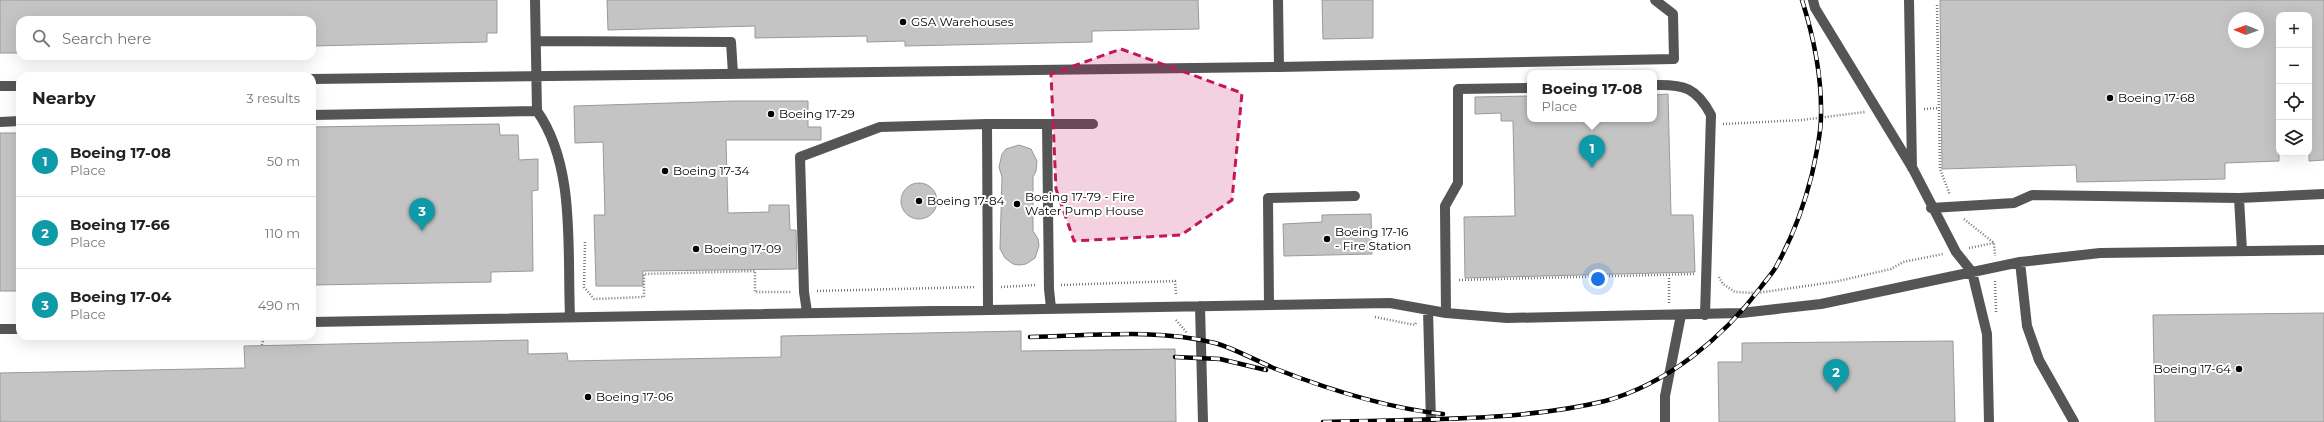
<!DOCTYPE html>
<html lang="en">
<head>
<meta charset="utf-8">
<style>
  body { margin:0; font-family:Montserrat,sans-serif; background:#f2f2f2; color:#222 }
  .controls { position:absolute; right:12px; top:12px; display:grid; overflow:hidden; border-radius:8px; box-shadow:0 4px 16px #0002 }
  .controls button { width:36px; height:36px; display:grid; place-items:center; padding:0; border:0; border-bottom:1px solid #e0e0e0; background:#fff; color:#222; font:20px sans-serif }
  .compass { position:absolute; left:2228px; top:12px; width:36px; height:36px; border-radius:50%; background:#fff; box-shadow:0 4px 16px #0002; rotate:271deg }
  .you { position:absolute; left:1598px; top:279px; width:14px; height:14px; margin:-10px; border:3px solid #fff; border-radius:50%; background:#1a73e8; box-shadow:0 0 0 6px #1a73e833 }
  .badge { display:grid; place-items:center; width:26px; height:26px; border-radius:50%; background:#0f766e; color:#fff; font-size:13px; font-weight:700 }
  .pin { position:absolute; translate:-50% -33px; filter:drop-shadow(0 1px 2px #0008) }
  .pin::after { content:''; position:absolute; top:21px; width:14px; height:12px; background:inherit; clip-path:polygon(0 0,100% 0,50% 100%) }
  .popup { position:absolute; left:1527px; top:70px; width:130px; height:52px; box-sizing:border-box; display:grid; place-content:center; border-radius:8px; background:#fff; filter:drop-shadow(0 1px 3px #0005); font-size:13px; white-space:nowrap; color:#767676 }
  .popup b { font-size:15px; color:#222 }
  .popup::after { content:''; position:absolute; left:50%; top:100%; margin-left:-8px; border:8px solid transparent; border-top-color:#fff }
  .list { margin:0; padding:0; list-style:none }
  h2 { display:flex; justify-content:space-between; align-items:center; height:52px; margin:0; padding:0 16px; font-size:17px }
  h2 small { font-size:13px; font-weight:400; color:#767676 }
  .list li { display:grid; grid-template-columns:26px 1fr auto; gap:12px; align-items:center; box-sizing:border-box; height:72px; padding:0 16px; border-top:1px solid #e0e0e0 }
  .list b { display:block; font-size:15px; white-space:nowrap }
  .list p { margin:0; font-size:13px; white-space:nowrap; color:#767676 }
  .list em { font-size:13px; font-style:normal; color:#767676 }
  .icon { flex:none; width:22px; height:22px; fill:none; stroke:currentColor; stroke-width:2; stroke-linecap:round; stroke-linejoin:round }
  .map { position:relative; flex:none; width:2324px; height:422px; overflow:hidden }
  .search { position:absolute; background:#fff; box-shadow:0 4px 16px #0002; left:16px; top:16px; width:300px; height:44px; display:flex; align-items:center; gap:10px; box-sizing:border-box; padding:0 14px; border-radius:12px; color:#767676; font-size:15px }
  .panel { position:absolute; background:#fff; box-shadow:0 4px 16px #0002; left:16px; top:72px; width:300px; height:268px; border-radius:12px }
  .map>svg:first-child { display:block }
</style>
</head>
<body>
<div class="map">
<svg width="2324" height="422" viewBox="0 0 2324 422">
  <rect width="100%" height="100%" fill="#fff"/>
  <path fill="#c4c4c4" stroke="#999" fill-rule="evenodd" d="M0 0H497V33H487V42L312 46V20H20V53H0Z
    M607 0H1198L1199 29 1092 31V42L905 46V41L867 42V36L755 38V26L608 30Z
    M1322 0H1373V38L1323 39Z
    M1940 0H2324V160L2309 161V15H2279V161L2225 163V179L2077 182 2076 165 1942 169ZM2234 18H2258V42H2234Z
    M1668 94 1671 215H1693L1695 272 1465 278 1464 217 1515 216 1513 121H1501V113L1475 114V97L1530 96V119H1654V95Z
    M734 101H808V127H821V140H726L728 213 769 212V205H789L790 230H796L797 269 643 271V286H596L594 215H605L603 142 575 143 574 106Z
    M499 124 500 135H518L519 160 538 159V190L532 191 533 271 491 272V282L312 285V127Z
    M0 133H20V291H0Z
    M1019 145 1031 149 1037 161 1036 171 1033 177V231L1038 239 1039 246 1035 258 1026 264 1019 265 1013 264 1005 258 1000 249 1002 177 999 167 1002 154 1006 149Z
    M901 201a18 18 0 1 1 36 0a18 18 0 1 1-36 0Z
    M1371 214 1372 254 1284 256 1283 224 1322 222V215Z
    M2324 313V422H2155L2153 315Z
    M1021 331V351L1175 349 1176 422H0V373L245 368 244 346 528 340V354L567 353 568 361 781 357V336Z
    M1953 341 1955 422H1719L1718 362H1742V343Z"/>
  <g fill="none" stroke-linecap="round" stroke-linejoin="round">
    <path stroke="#777" stroke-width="2.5" stroke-dasharray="1 2" stroke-linecap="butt" d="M1937 5 1940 169 1950 195
      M1924 109 1939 108
      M1723 124 1802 120 1865 112
      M1964 219 1994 243 1995 256
      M585 242 584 287 594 299 644 297V274L755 271V292H792
      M1969 248 1994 243
      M1719 277 1723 284 1735 292 1757 293 1834 282 1891 269 1903 262 1943 254
      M1459 280 1695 274
      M1995 281 1996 312
      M1061 285 1175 281 1176 294
      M1001 287 1036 285
      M817 291 976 287
      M1669 303V276
      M1375 317 1415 325 1416 323
      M1176 320 1187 333
      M260 336 263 341 262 345"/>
    <path stroke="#555" stroke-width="10" d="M535 0 537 111
      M1813 0 1815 8 1913 169 1956 252 1972 272 1987 334 1989 422
      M1909 0 1912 168
      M536 41 731 42 733 74
      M1279 67 1674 59 1673 14 1655 0
      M312 79C634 73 957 73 1279 67L1278 0
      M1654 85C1684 84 1697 88 1711 115L1705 315
      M0 86H20
      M312 115 537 111C576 166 567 250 570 316
      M0 122 20 121
      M987 124H1093
      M1047 125 1049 289 1051 308
      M1931 208 2014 203 2032 195 2239 198
      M2242 251 2239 198 2324 194
      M2020 262 2027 326 2039 360 2074 422
      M1269 305 1268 198 1355 196
      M1200 306 1203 422
      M1428 310 1431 422
      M807 312 804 292 800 157 880 127 987 124 988 309
      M1446 313 1445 206 1458 183V89L1530 88
      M312 322 1390 303 1446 313 1507 318 1741 313 1821 304 2020 262 2100 253 2324 250
      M0 329H20
      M1665 422V396L1681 315"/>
    <g stroke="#000" stroke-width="4.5">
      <path id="rail" d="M1030 337C1091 336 1155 328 1215 343 1233 348 1257 361 1276 369 1330 390 1386 408 1443 414
        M1175 357 1220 359 1266 370
        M1323 422C1413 419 1519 422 1605 401 1667 384 1723 338 1761 287 1766 280 1773 273 1777 265 1793 236 1804 206 1812 174 1816 155 1821 135 1821 116 1822 76 1814 38 1802 0"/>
    </g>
    <use href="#rail" stroke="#fff" stroke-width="3" stroke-dasharray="9" stroke-linecap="butt"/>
  </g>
  <path fill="#c2185b" fill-opacity="0.2" stroke="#c2185b" stroke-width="3" stroke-dasharray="8 5" stroke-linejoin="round" d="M1121 49 1242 93 1232 200 1181 235 1074 241 1056 189 1051 74Z"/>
  <g fill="#000" stroke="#fff" stroke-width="1.5">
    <circle cx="903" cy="22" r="4"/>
    <circle cx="2110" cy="98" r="4"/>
    <circle cx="771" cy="114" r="4"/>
    <circle cx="665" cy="171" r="4"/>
    <circle cx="919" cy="201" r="4"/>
    <circle cx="1017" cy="204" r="4"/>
    <circle cx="1327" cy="239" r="4"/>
    <circle cx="696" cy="249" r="4"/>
    <circle cx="2239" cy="369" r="4"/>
    <circle cx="588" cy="397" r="4"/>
  </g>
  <g text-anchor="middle" stroke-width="4" stroke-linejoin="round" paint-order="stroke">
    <g font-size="12" fill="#000" stroke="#fff" text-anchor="start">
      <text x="911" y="26">GSA Warehouses</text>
      <text x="2118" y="102">Boeing 17-68</text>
      <text x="779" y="118">Boeing 17-29</text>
      <text x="673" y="175">Boeing 17-34</text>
      <text x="1025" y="201">Boeing 17-79 - Fire<tspan x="1025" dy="14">Water Pump House</tspan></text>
      <text x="927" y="205">Boeing 17-84</text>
      <text x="1335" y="236">Boeing 17-16<tspan x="1335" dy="14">- Fire Station</tspan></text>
      <text x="704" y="253">Boeing 17-09</text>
      <text x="2231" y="373" text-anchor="end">Boeing 17-64</text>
      <text x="596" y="401">Boeing 17-06</text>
    </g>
  </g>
</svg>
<div class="controls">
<button>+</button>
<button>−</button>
<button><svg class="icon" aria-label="locate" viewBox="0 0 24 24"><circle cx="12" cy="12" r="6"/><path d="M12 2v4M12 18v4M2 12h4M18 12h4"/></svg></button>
<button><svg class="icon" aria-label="layers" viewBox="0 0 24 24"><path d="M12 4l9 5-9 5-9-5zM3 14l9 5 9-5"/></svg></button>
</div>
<svg class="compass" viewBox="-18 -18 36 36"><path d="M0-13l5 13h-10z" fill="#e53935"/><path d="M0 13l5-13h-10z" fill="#767676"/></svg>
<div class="you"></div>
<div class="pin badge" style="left:1592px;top:168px;background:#0f9aa8">1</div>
<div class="popup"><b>Boeing 17-08</b>Place</div>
<div class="pin badge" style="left:1836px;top:392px;background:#0f9aa8">2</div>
<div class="pin badge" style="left:422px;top:231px;background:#0f9aa8">3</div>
<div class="search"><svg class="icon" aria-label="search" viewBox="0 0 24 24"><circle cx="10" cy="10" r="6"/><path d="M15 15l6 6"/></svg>Search here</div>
<section class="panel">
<h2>Nearby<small>3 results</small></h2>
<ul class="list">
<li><span class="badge" style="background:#0f9aa8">1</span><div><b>Boeing 17-08</b><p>Place</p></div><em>50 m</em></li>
<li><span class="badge" style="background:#0f9aa8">2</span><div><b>Boeing 17-66</b><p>Place</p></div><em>110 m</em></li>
<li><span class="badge" style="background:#0f9aa8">3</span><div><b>Boeing 17-04</b><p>Place</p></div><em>490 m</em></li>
</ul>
</section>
</div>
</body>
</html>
